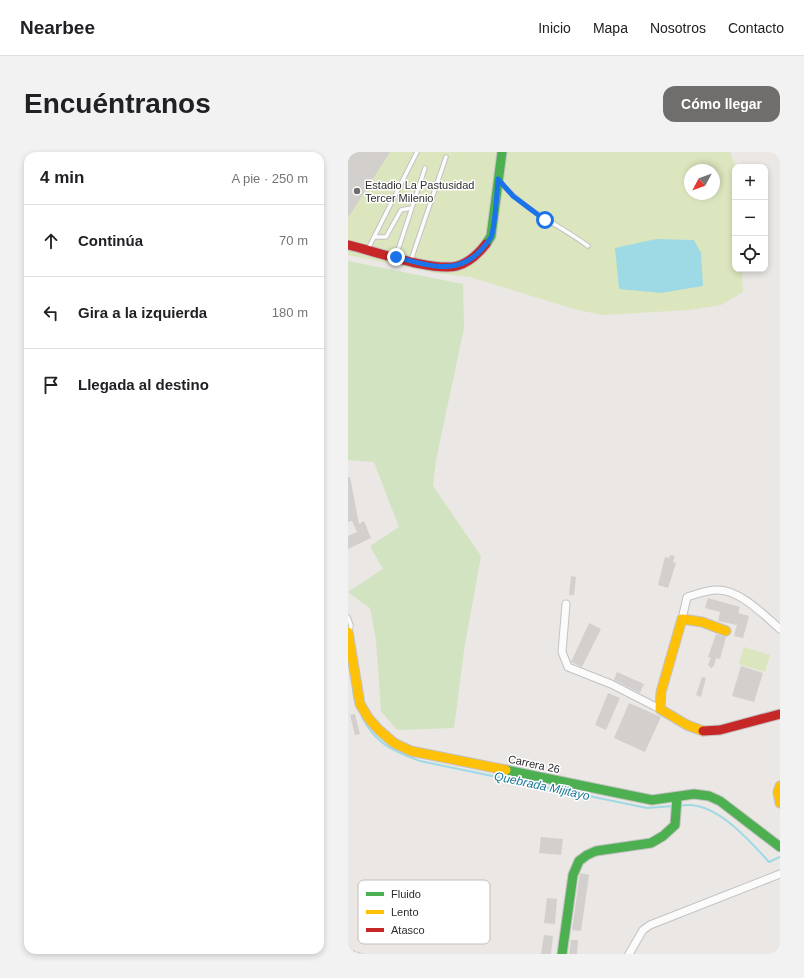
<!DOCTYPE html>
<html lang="es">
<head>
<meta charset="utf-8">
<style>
  body { margin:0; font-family:Helvetica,sans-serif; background:#f2f2f2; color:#202124 }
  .controls { position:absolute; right:12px; top:12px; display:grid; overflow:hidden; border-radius:8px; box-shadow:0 2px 6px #0003 }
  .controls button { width:36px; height:36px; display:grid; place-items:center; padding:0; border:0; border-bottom:1px solid #e0e0e0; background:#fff; color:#202124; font:20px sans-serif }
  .compass { position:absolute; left:336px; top:12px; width:36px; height:36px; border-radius:50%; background:#fff; box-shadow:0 2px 6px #0003; rotate:229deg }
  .stop { position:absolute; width:12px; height:12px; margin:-9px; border:3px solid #1a73e8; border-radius:50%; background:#fff }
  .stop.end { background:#1a73e8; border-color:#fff; box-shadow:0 1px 4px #0008 }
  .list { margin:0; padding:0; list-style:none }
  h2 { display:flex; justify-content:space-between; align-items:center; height:52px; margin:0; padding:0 16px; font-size:17px }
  h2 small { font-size:13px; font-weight:400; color:#757577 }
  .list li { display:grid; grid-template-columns:26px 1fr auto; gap:12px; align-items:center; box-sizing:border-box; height:72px; padding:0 16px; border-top:1px solid #e0e0e0 }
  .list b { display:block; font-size:15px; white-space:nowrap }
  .list em { font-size:13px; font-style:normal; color:#757577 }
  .icon { flex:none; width:22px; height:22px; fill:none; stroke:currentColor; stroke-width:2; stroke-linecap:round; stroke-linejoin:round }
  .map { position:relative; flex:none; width:432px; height:802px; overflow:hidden; border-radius:12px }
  header { display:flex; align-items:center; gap:24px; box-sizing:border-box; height:56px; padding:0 20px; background:#fff; border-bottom:1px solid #e0e0e0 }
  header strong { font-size:19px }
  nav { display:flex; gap:22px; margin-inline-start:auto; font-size:14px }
  .intro { display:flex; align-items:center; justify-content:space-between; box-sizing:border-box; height:96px; padding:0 24px }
  h1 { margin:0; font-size:28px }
  .button { padding:10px 18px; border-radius:12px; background:#6f6e6d; color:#fff; font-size:14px; font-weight:700 }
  main { display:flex; gap:24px; padding:0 24px }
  aside { flex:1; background:#fff; border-radius:12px; box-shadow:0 2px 6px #0003 }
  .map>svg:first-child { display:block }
</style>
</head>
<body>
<header>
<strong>Nearbee</strong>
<nav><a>Inicio</a><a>Mapa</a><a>Nosotros</a><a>Contacto</a></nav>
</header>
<div class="intro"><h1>Encuéntranos</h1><a class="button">Cómo llegar</a></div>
<main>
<aside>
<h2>4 min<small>A pie · 250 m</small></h2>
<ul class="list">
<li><svg class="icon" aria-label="ahead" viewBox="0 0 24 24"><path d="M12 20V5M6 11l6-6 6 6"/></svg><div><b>Continúa</b></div><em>70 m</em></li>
<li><svg class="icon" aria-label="left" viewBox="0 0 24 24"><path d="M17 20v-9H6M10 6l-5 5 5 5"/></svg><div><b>Gira a la izquierda</b></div><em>180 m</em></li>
<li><svg class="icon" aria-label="arrive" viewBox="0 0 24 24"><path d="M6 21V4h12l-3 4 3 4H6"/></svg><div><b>Llegada al destino</b></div></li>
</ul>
</aside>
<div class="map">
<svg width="432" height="802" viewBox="0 0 432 802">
  <rect width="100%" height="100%" fill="#eae7e4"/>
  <path fill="#d1e3c0" d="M0 109 115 132 116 176 88 308 85 334 133 404 116 498 106 576 49 578 33 559 28 488 22 456 0 440 35 417 22 394 51 375 26 310 0 308Z"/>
  <path fill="#dbe6be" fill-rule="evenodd" d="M0 0H382L388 15 387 117H394L395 140 373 153 341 158 254 163 226 157 122 125 87 121 0 103ZM342 18H366V42H342Z
    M396 495 422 503 417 520 391 512Z"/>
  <path fill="#9edae5" d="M308 87 346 88 353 101 355 134 313 141 271 137 267 96Z"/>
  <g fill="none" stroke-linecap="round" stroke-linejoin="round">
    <path stroke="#9edae5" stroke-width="2" d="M5 539 7 550
      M14 565C28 592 45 599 72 609L299 656 325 654
      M332 654C365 646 401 688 421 710L432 705"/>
  </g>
  <path fill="#d2cfcd" d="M0 0H42L0 66Z
    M0 325H2L11 372 16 369 23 386 0 397V384L9 380 4 369 0 370Z
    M322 403 327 404 325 410 328 411 320 436 310 433 317 405 321 406Z
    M223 424 228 425 226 443H221Z
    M360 446 392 455 390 461 401 464 395 486 386 484 389 473 370 469 372 460 357 456Z
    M241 471 253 477 234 515 223 510Z
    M368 482 378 485 372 507 368 506 366 514 363 516 360 513 363 506 360 505Z
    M393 514 415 521 406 550 384 544Z
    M269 520 296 532 292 541 266 528Z
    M354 525 358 526 353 545 348 543Z
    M260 541 272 546 258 578 247 573Z
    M281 551 313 565 297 600 266 586Z
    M7 562 12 582 7 583 2 563Z
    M193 685 215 687 213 703 191 701Z
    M232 721 241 723 233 779 224 778Z
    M199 746 209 747 207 772 196 771Z
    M196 783 205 784 203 802H193Z
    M223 788H230L229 802H221Z"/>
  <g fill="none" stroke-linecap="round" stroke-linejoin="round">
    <g stroke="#c3c2c2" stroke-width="5.5">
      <path id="lane" d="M152 30C178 60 209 71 240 94
        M26 85H38L53 58 63 56
        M20 97 69 0
        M48 104 77 16
        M63 108 98 5
        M0 465 3 473 2 481"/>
    </g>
    <g stroke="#c3c2c2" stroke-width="9">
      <path id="street" d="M218 452 214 500 220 515 263 532 312 557
        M334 467 339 445C349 442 359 438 370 438 392 438 416 463 432 477
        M281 802 295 778 302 773 432 722"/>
    </g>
    <g stroke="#c3c2c2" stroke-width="11">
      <path id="fast" d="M138 92 143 84 154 0
        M158 618 304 648 346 642 361 644 372 649 432 695
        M214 802 225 723 231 709 239 703 248 699 303 691 315 684 327 673 329 646"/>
    </g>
    <g stroke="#c3c2c2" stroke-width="11">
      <path id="slow" d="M0 480 12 552 21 567 31 578 46 591 63 599 158 618
        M355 579 339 573 312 557 313 540 334 467 354 470 378 479
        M432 634 430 640 432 651"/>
    </g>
    <g stroke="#c3c2c2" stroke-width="11">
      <path id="jam" d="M0 93C26 99 85 120 109 114 120 111 131 101 138 92
        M355 579 372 578 432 562"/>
    </g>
    <path stroke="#c7c7c7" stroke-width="1" stroke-dasharray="3 2" stroke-linecap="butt" d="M0 797 16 802"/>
    <use href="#lane" stroke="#fcfbfb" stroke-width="3.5"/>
    <use href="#street" stroke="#fcfbfb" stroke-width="7"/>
    <use href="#fast" stroke="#4caf50" stroke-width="9"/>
    <use href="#slow" stroke="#ffc107" stroke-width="9"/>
    <use href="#jam" stroke="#c62828" stroke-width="9"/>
  </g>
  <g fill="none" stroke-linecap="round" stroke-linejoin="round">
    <path stroke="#1a73e8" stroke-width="5" d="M48 105C76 112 105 124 129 102 134 97 140 91 143 85 147 76 149 39 150 27L165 44 197 68"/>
  </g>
  <circle fill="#6f6e6d" stroke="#fff" stroke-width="1.5" cx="9" cy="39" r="4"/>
  <g text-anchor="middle" stroke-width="3" stroke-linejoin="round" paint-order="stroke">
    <g font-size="11" fill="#2d2d2d" stroke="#fff" text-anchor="start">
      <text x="17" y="37">Estadio La Pastusidad<tspan x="17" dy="13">Tercer Milenio</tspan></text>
    </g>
    <g font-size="11" fill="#2d2d2d" stroke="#fff">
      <text transform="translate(186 612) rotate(12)" y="4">Carrera 26</text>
    </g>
    <g font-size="12" font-style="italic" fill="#197795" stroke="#fff">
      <text transform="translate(194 634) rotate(12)" y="4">Quebrada Mijitayo</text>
    </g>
  </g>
  <rect x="10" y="728" width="132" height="64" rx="6" fill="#fff" stroke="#c0c0c0" stroke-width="1"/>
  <rect x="18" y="740" width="18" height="4" fill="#4caf50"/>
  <rect x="18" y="758" width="18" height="4" fill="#ffc107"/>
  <rect x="18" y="776" width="18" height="4" fill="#c62828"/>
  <g font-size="11" fill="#2d2d2d">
    <text x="43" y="746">Fluido</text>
    <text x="43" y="764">Lento</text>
    <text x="43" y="782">Atasco</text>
  </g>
</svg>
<div class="controls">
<button>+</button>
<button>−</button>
<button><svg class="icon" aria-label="locate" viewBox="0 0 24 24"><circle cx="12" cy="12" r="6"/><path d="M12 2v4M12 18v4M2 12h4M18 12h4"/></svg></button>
</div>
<svg class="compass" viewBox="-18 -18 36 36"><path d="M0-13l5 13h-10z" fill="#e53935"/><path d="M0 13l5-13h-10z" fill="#757577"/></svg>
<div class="stop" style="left:197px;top:68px"></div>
<div class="stop end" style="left:48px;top:105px"></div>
</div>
</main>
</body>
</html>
